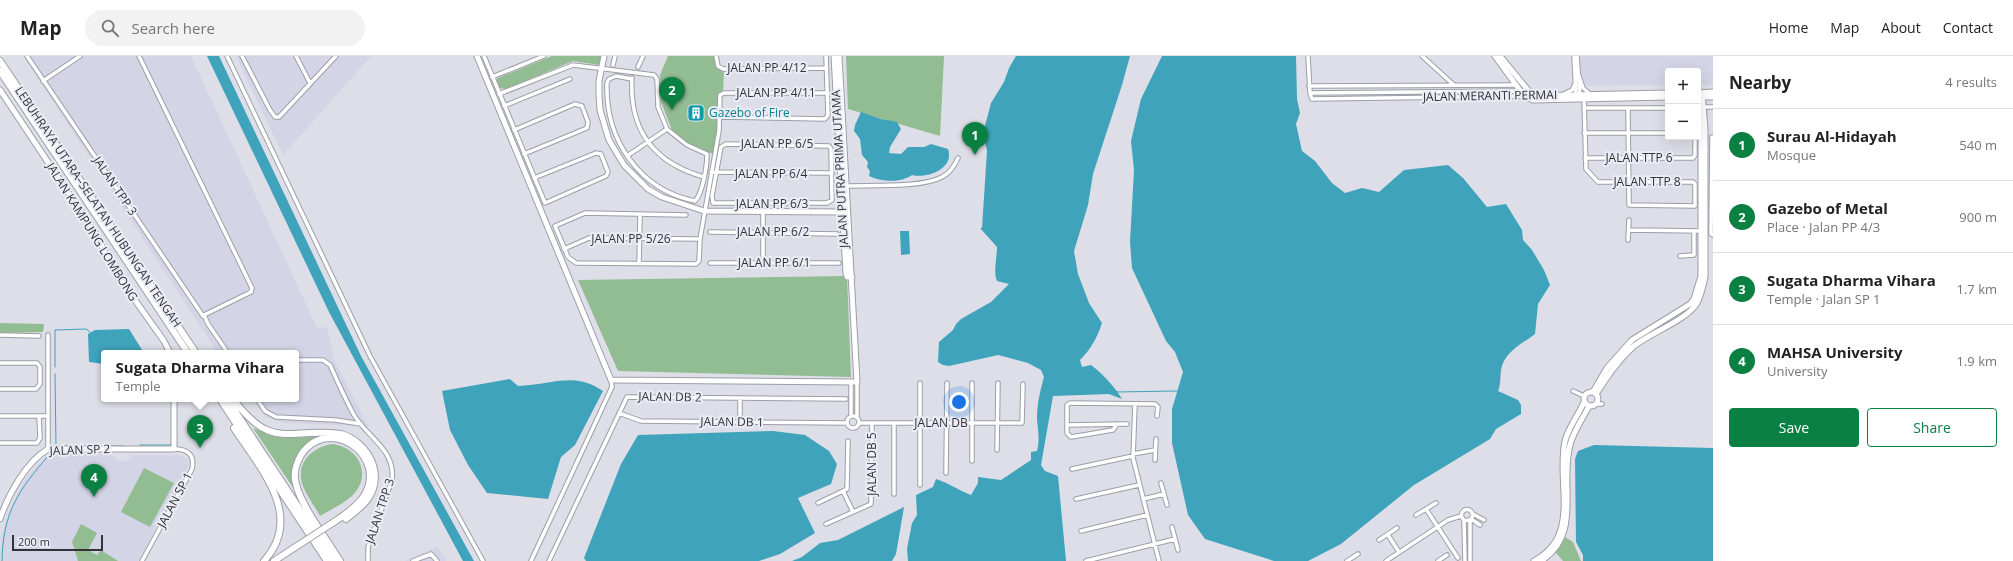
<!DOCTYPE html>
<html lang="en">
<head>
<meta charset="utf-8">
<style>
  body { margin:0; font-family:"Open Sans",sans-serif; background:#f2f2f2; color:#222 }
  .controls { position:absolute; right:12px; top:12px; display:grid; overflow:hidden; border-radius:4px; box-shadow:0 4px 16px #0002 }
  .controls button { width:36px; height:36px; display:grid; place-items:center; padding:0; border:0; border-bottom:1px solid #e0e0e0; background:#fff; color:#222; font:20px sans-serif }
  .scale { position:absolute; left:12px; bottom:10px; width:91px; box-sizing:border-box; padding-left:4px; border:2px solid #333337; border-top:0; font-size:11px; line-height:14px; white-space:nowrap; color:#333337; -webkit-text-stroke:3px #ebecf5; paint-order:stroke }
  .you { position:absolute; left:959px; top:346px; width:14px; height:14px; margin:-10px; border:3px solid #fff; border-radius:50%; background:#1a73e8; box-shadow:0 0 0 6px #1a73e833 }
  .badge { display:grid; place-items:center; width:26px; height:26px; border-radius:50%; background:#0b8043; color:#fff; font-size:13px; font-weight:700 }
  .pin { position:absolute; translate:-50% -33px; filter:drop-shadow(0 1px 2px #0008) }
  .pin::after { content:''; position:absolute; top:21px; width:14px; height:12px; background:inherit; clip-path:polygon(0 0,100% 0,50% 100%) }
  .popup { position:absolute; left:101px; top:294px; width:198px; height:52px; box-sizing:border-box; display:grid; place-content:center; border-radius:4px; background:#fff; filter:drop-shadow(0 1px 3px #0005); font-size:13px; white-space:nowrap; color:#767676 }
  .popup b { font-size:15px; color:#222 }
  .popup::after { content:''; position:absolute; left:50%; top:100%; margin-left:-8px; border:8px solid transparent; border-top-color:#fff }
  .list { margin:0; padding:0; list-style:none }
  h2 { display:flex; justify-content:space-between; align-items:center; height:52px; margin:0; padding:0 16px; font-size:17px }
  h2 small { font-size:13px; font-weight:400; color:#767676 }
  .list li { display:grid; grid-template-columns:26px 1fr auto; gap:12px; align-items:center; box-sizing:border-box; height:72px; padding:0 16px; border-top:1px solid #e0e0e0 }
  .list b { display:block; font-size:15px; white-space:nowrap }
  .list p { margin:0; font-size:13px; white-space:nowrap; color:#767676 }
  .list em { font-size:13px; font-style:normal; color:#767676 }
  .actions { display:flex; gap:8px; padding:12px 16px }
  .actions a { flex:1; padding:9px 0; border:1px solid #0b8043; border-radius:4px; text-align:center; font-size:14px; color:#0b8043 }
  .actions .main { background:#0b8043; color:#fff }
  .icon { flex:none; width:22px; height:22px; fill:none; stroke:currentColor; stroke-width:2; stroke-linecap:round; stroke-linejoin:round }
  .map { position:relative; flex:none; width:1713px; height:505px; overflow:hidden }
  header { display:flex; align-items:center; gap:24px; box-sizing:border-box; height:56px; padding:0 20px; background:#fff; border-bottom:1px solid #e0e0e0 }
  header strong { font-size:19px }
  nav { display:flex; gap:22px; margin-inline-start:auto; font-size:14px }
  .search { width:280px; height:36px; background:#f2f2f2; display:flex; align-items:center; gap:10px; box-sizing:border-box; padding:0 14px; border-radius:22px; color:#767676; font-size:15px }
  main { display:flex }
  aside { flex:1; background:#fff }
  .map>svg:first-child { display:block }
</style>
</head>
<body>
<header>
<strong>Map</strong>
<div class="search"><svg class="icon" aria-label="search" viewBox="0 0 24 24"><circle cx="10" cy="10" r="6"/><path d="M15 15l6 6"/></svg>Search here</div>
<nav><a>Home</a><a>Map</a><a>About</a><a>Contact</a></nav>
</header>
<main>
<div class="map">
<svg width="1713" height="505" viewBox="0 0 1713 505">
  <rect width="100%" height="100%" fill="#dddee7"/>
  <path fill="#d3d4e5" d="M23 0H191L317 272 327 271 334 304 368 370 284 367 265 360 252 343H296V297H218Z
    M236 0H371L283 99Z
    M1580 0H1713V29H1698V15H1668V29L1580 30Z
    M48 398H111L119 405H126L132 399H179L188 404 189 409 138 505H118L101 494 97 499 72 487 78 505H0L1 482 9 455 23 426Z
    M437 490 446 505H405Z"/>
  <path fill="#92bc91" d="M552 0H602L599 9 573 5 506 33 499 32 496 24 498 22Z
    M668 0H715L718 12 724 15 723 36 719 40 718 77 713 98 689 88 672 74 661 46 660 19Z
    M846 0H944L940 80 848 53Z
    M847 220 851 321 618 315 578 224Z
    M0 267 44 268 43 276 0 277Z
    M253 372C283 384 292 382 323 380 295 390 290 405 294 433Z
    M332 388C359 391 373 419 352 440 343 448 330 454 320 460 315 450 305 438 302 427 296 406 313 391 332 388Z
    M144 412 174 427 150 471 121 456Z
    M81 468 97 477 88 494 97 499 101 494 118 505H78L72 486 75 488 72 486Z
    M1565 481 1573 486 1581 505H1563L1556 497Z"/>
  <path fill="#3fa3bc" d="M207 0H219L361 300 474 505H463L329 256Z
    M1016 0H1130L1122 29 1093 118 1088 149 1074 195 1078 218 1089 247 1102 267C1097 282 1091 293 1080 304L1082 311 1091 309C1104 319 1114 330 1122 343L1109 338 1053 340 1041 409 1045 415 1058 420 1066 505H908L907 493 912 467 917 459 916 439 933 431 936 423C949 427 958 434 971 439L978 427V421L1001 424 1031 404V396L1037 395C1040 384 1038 374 1037 364 1037 348 1040 335 1044 321L1041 314 1028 307 998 299 949 310 943 309 938 306 939 286 953 274 956 268 961 263 991 246 1009 228 997 225C993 216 997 202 997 191L980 172H982L987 95 983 77 991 47 1004 26 1009 12Z
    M1162 0H1296L1297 43 1300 57 1296 68 1302 95 1315 105 1332 127 1345 137 1362 132 1379 136 1404 114 1448 109 1463 122 1487 151 1506 148 1522 174 1523 184 1532 194 1544 214 1550 229 1538 248 1535 278C1522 288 1504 296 1501 314 1500 321 1501 328 1498 335L1518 344 1521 349V358L1496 373 1490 383 1414 429 1341 488 1308 505H1274L1205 483 1188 459 1172 387V353L1183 316 1175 296 1166 285 1132 212 1130 186 1134 114 1131 85 1141 43Z
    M861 56 881 63 897 66 901 73 890 91 889 97 901 98 908 91H924L931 88 948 93C955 113 926 123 912 119 901 127 881 126 869 120L870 115 867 111 868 106 862 99 860 83 854 75 855 69Z
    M900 175H909L910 198 901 199Z
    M129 273 144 297H104V308L89 306 88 278 95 274Z
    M510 323 518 330C551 329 574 315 603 335L575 389 561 401 548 443 487 437 468 409 450 374 442 335Z
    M773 375 805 379 829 395 837 408 831 428 798 442 815 477 780 498 759 505H586L584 502 621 408 638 379Z
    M1594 389 1713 392V505H1583V499L1576 486 1575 403 1578 395Z
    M904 451 896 498 892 505H792L802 501 820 487 838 484Z"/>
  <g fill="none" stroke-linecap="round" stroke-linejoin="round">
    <path stroke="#3fa3bc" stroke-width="1" d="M55 311V274L86 273 90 276
      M55 318 56 390H123
      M1116 336 1177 335
      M140 389H170L172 387
      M2 505C3 456 18 435 49 399"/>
    <g stroke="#9d9ea7" stroke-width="5.5">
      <path id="street" d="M27 0 203 260
        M139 0 252 232 251 236 204 259 208 268 228 297
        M227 0 370 300 483 505
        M242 0 270 54 275 61H279L336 0
        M296 0 310 27
        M484 0 545 147 606 120 608 116 601 98 596 97 534 122
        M716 0 718 10 723 13 826 12
        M1308 0 1310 37 1312 43 1524 40
        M1422 0 1454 29
        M1574 0 1576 41
        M1577 0 1580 41
        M613 9 615 0
        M638 11 643 0
        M1579 20 1583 32 1590 38
        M492 21 544 0
        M632 22C629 74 654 107 704 121
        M43 25 80 0
        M1309 30 1517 29
        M1310 37 1521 35
        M499 38 573 9 654 19 657 23 658 51 667 73 687 89 707 98C707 109 703 137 695 145 639 134 605 83 607 27L609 23 616 20 632 23
        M1564 38 1572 34 1575 28
        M1584 42 1586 113 1598 126H1693L1695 128V150L1629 149 1628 52
        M504 50 570 23
        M1703 51H1713
        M1584 52H1668
        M720 61 825 63 828 59 826 0
        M514 74 575 48 582 50 588 66 587 72 524 98
        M1584 77H1668
        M1712 81 1711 178 1713 179
        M726 88 829 90 831 93 832 144 827 147H713L712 140 721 91Z
        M627 100 667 73
        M1585 102H1693L1695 99V81
        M711 116 832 117
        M846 130C871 129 922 132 942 121 950 117 955 109 958 102
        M763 155V207
        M686 159 585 157 555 170 568 201 576 207 696 208 699 205 700 183 719 75 720 39 724 37H828
        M1629 174 1702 175
        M710 176 837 178
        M1628 184 1629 164
        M564 193 589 182 700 183
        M1680 200 1694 199V175
        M710 207H839
        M639 208 640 159
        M0 279 39 280
        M48 279V393
        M296 304H323L330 309C338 326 345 343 354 359 367 381 396 394 392 424L368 491V505
        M0 307H37L40 311V328L36 333H0
        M851 326V360
        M1573 335 1584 340
        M740 342V366
        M257 343 265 355 276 361 335 364 361 368
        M1135 348 1133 402 1159 505
        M1596 348H1602
        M619 357 641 365 847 367
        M847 366a6 6 0 1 1 12 0a6 6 0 1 1-12 0Z
        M0 360H48
        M857 361V326
        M860 367H1022L1023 328
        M1117 368 1113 374 1071 381 1067 377V349L1070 347 1155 348 1158 351 1157 360
        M1067 369 1127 368
        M0 387H37L40 382 39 360
        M997 394 998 327
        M1133 398 1155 394
        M1155 404 1156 383
        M972 405V327
        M1072 413 1133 400
        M946 417 947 327
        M1161 427 1167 449
        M920 429V327
        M843 435 853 456
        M894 438V367
        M1076 443 1139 429
        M1143 443 1164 438
        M818 447 847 433 848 385
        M1426 453 1458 502
        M1461.5 459a5.5 5.5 0 1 1 11 0a5.5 5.5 0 1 1-11 0Z
        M1473 458 1484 464
        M1416 459 1436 447
        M1471 463 1480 469
        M1464 464 1465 505
        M1470 464V505
        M826 468 871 448 872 367
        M1172 471 1178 494
        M1081 475 1147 459
        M1388 479 1399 496
        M1379 484 1397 472
        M142 505 192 413C195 399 188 393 174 393
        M413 505 431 498 437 505
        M531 505 612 331 611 324
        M549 505 627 341 846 343
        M1086 505 1175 483
        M1347 505 1358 498
        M1386 505 1448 464 1461 460
        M1438 505 1447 499"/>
    </g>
    <g stroke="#9d9ea7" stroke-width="7">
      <path id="secondary" d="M477 0 611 324 857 326 839 0
        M604 0 599 25V39L600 54 609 84 624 109 648 133 662 141 704 155 842 156
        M834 0 846 217 847 221H852
        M1495 0 1524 40 1533 44 1668 41
        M1500 0 1532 39
        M0 34 97 180 115 216 164 285 170 297
        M1698 37 1713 36
        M1525 40 1668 37
        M1698 41H1713
        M1584 343a7 7 0 1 1 14 0a7 7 0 1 1-14 0Z
        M1593 336 1607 312 1632 284 1690 248 1694 243 1701 220V55L1703 52
        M1596 338C1607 321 1618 304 1634 290 1650 277 1687 264 1697 247 1701 240 1703 230 1705 221V73L1702 37
        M0 463C8 439 26 406 48 393H174V343
        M1534 505C1582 480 1556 426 1565 385 1568 372 1579 358 1584 346
        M1541 505C1583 478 1559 428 1570 389 1573 376 1583 362 1589 350"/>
    </g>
    <g stroke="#9d9ea7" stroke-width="8">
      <path id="highway" d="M0 5 196 297
        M0 15 188 297
        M220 343 327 505
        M227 343 334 505
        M233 343C273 396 287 371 341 378 368 386 386 419 367 444 361 452 353 457 346 463
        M234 372C260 412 305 460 264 505
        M334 466C345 459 356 451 364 440 389 399 328 358 301 399 296 408 293 419 296 428 301 450 328 485 340 505
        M274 505 297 490"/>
    </g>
    <use href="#street" stroke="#fff" stroke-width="3.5"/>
    <use href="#secondary" stroke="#fff" stroke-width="5"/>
    <use href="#highway" stroke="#fff" stroke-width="6"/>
    <g stroke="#9d9ea7" stroke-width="8" stroke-linecap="butt">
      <path id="highway-bridge" d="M297 490 334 466"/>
    </g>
    <use href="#highway-bridge" stroke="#fff" stroke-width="6"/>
  </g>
  <defs>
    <g id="building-square" transform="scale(0.9)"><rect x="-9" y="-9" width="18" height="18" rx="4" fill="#0f9aa8" stroke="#ebecf5"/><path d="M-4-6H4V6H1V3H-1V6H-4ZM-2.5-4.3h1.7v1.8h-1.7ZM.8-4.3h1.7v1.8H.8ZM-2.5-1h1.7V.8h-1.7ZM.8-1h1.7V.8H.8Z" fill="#fff"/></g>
  </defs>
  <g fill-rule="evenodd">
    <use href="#building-square" x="696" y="57"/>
  </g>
  <g text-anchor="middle" stroke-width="4" stroke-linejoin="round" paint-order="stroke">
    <g font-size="12" fill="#333337" stroke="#ebecf5">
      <text x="767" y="16">JALAN PP 4/12</text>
      <text x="776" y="41">JALAN PP 4/11</text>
      <text transform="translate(1490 40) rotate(-1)" y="4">JALAN MERANTI PERMAI</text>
      <text x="777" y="92">JALAN PP 6/5</text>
      <text x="1639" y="106">JALAN TTP 6</text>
      <text transform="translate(840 113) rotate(-93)" y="4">JALAN PUTRA PRIMA UTAMA</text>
      <text x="771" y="122">JALAN PP 6/4</text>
      <text x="1647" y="130">JALAN TTP 8</text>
      <text transform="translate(115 130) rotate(56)" y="4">JALAN TPP 3</text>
      <text x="772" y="152">JALAN PP 6/3</text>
      <text transform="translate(98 151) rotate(56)" y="4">LEBUHRAYA UTARA–SELATAN HUBUNGAN TENGAH</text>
      <text transform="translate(92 176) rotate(58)" y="4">JALAN KAMPUNG LOMBONG</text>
      <text x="773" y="180">JALAN PP 6/2</text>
      <text x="631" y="187">JALAN PP 5/26</text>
      <text x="774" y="211">JALAN PP 6/1</text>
      <text transform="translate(670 341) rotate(1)" y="4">JALAN DB 2</text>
      <text transform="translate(732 366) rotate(1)" y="4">JALAN DB 1</text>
      <text x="941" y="371">JALAN DB</text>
      <text transform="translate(80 394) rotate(-2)" y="4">JALAN SP 2</text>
      <text transform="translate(872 408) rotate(-90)" y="4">JALAN DB 5</text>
      <text transform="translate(175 444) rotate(-62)" y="4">JALAN SP 1</text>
      <text transform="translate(380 455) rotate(-72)" y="4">JALAN TPP 3</text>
    </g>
    <g font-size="12" fill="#0d838f" stroke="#ebecf5" text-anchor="start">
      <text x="709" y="61">Gazebo of Fire</text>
    </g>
  </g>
</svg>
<div class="controls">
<button>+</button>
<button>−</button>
</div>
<div class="scale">200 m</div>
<div class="you"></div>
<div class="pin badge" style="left:975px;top:99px">1</div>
<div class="pin badge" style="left:672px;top:54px">2</div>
<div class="pin badge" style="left:200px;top:392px">3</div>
<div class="popup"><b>Sugata Dharma Vihara</b>Temple</div>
<div class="pin badge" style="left:94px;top:441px">4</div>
</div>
<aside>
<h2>Nearby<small>4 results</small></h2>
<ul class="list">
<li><span class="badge">1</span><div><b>Surau Al-Hidayah</b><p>Mosque</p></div><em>540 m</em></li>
<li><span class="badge">2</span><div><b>Gazebo of Metal</b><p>Place · Jalan PP 4/3</p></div><em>900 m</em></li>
<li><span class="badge">3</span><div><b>Sugata Dharma Vihara</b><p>Temple · Jalan SP 1</p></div><em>1.7 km</em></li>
<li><span class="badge">4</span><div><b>MAHSA University</b><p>University</p></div><em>1.9 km</em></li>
</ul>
<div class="actions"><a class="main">Save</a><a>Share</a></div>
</aside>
</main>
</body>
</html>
